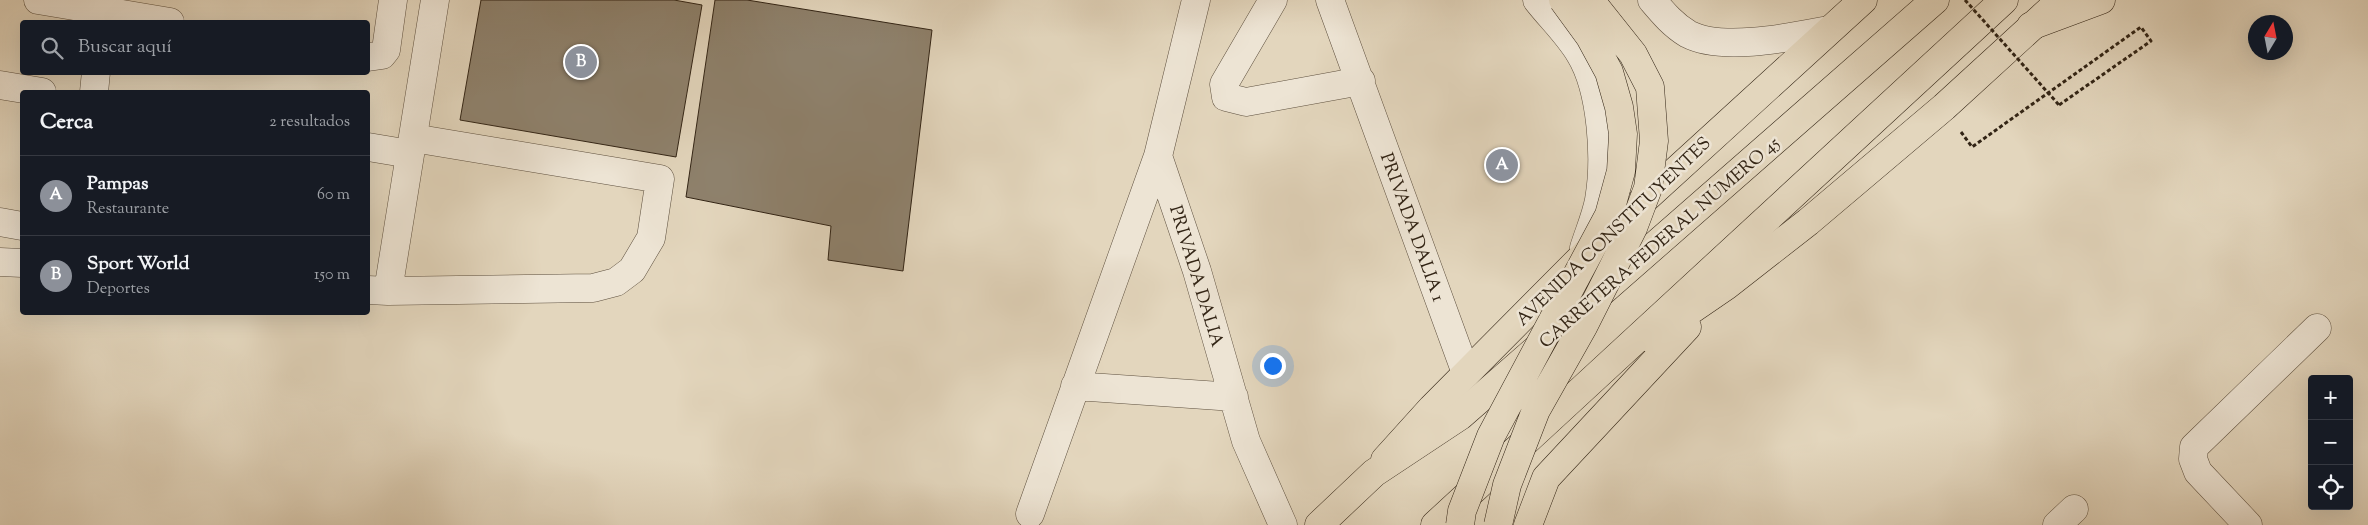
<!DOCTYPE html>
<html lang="es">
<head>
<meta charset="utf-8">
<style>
  body { margin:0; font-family:"Sorts Mill Goudy",serif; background:#242831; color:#f1f3f6 }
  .controls { position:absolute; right:15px; bottom:15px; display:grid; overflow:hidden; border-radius:5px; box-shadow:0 5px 20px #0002 }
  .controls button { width:45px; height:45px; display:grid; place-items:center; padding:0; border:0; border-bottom:1px solid #363941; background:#171b24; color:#f1f3f6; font:25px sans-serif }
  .compass { position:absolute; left:2248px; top:15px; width:45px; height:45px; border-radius:50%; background:#171b24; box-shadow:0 5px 20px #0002; rotate:10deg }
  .you { position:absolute; left:1272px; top:365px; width:18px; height:18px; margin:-12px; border:4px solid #fff; border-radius:50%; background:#1a73e8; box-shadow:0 0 0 8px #1a73e833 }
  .badge { display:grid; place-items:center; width:32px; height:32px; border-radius:50%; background:#8c9099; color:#fff; font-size:16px; font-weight:700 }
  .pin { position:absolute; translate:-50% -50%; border:2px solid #fff; box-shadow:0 1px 5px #0006 }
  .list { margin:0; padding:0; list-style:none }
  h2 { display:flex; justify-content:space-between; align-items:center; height:65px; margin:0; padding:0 20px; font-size:21px }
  h2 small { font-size:16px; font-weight:400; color:#9ea1a6 }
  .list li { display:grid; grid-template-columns:32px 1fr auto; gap:15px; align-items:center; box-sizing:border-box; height:80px; padding:0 20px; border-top:1px solid #363941 }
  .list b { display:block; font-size:19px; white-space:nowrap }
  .list p { margin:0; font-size:16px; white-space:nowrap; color:#9ea1a6 }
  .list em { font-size:16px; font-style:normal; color:#9ea1a6 }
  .icon { flex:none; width:28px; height:28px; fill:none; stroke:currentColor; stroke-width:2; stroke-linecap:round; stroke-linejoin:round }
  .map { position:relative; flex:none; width:2368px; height:525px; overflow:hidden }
  .search { position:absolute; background:#171b24; box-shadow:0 5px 20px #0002; left:20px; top:20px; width:350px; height:55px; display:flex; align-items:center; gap:12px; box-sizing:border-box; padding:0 18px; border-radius:5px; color:#9ea1a6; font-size:19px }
  .panel { position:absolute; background:#171b24; box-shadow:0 5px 20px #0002; left:20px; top:90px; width:350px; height:225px; border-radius:5px }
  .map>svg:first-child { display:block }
</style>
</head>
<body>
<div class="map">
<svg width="2368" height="525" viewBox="0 0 2368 525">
  <rect width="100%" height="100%" fill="#e3d6bd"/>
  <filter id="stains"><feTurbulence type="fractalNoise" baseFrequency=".004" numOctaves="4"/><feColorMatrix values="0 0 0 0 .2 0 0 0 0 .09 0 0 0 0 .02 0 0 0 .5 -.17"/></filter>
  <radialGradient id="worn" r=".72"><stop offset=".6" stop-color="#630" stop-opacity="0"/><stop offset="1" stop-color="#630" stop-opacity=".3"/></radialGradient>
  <path fill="#8e816c" stroke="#322415" d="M481 0H674L702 5 676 157 460 120Z
    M715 0H747L932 30 903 271 828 260 831 226 686 197Z"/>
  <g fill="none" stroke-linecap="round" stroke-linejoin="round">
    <g stroke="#5e503f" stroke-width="29">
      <path id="minor" d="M38 0 170 22
        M1273 0 1224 84 1226 97 1246 102 1361 81
        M1330 0 1466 373
        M1537 0C1551 18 1569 35 1580 54 1602 90 1606 159 1599 200 1596 216 1589 232 1584 248
        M1652 0C1663 13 1673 25 1688 34 1722 52 1792 37 1829 30
        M368 57 382 55 386 50 393 0
        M0 85 42 92
        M94 92 96 72
        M368 147 410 154
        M1158 156 1197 271 1246 441 1283 525
        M0 222 22 226
        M0 262 22 263
        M368 290 388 291 593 288 616 282 632 270 651 238 660 179 413 138
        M388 291 435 0
        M1075 386 1234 397
        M1030 514 1158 156 1196 0
        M2057 525 2074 509
        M2248 525 2198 472 2193 459 2194 447 2317 328"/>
    </g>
    <g stroke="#322415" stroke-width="29">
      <path id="major" d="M1635 208 1863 0
        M1650 338 1726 286 1808 222 1944 107 2061 0
        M1385 460 1432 408 1585 254
        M1528 525 1546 478 1687 327"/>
    </g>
    <g stroke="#322415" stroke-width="29">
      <path id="highway" d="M2031 26 2101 0
        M1319 525 1374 473 1460 416 1935 0
        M1435 525 2004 0"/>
    </g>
    <path stroke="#322415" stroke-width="3" stroke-dasharray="4 2.5" stroke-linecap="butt" d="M1961 132 1972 147 2141 27 2151 41 2059 105"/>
    <use href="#minor" stroke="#ede4d4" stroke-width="28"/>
    <use href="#major" stroke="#e3d6bd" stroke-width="28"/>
    <use href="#highway" stroke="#e3d6bd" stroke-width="28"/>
    <g stroke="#322415" stroke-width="29" stroke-linecap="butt">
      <path id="major-bridge" d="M1460 525 1462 511 1491 436 1609 215 1621 171 1623 134 1619 107 1609 72 1590 37 1563 0
        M1498 525 1507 485 1536 410 1584 325 1633 228 1648 188 1654 141 1650 87 1633 54 1590 0"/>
    </g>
    <path stroke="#322415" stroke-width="3" stroke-dasharray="4 2.5" stroke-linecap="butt" d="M1965 0 2059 105"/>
    <use href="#major-bridge" stroke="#e3d6bd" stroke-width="28"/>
  </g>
  <g text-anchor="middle" stroke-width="5" stroke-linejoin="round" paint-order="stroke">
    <g font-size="18" fill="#322415" stroke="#ede4d4">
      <text transform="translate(1413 227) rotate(70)" y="6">PRIVADA DALIA 1</text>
      <text transform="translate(1613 231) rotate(-44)" y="6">AVENIDA CONSTITUYENTES</text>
      <text transform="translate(1659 242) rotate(-41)" y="6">CARRETERA FEDERAL NÚMERO 45</text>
      <text transform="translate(1197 276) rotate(73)" y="6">PRIVADA DALIA</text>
    </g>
  </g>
  <rect width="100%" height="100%" filter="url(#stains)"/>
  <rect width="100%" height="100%" fill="url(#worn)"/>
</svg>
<div class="controls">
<button>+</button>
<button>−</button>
<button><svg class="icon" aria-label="locate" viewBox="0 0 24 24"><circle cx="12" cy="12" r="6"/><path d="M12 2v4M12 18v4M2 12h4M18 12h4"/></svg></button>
</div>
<svg class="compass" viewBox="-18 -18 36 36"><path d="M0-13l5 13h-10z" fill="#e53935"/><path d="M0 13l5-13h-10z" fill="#9ea1a6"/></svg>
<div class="you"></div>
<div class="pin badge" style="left:1502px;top:165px">A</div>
<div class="pin badge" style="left:581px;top:62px">B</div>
<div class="search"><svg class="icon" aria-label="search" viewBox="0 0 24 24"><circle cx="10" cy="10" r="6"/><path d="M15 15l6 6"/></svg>Buscar aquí</div>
<section class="panel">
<h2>Cerca<small>2 resultados</small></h2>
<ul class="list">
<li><span class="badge">A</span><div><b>Pampas</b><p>Restaurante</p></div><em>60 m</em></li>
<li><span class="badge">B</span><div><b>Sport World</b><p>Deportes</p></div><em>150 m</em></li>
</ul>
</section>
</div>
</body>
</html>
